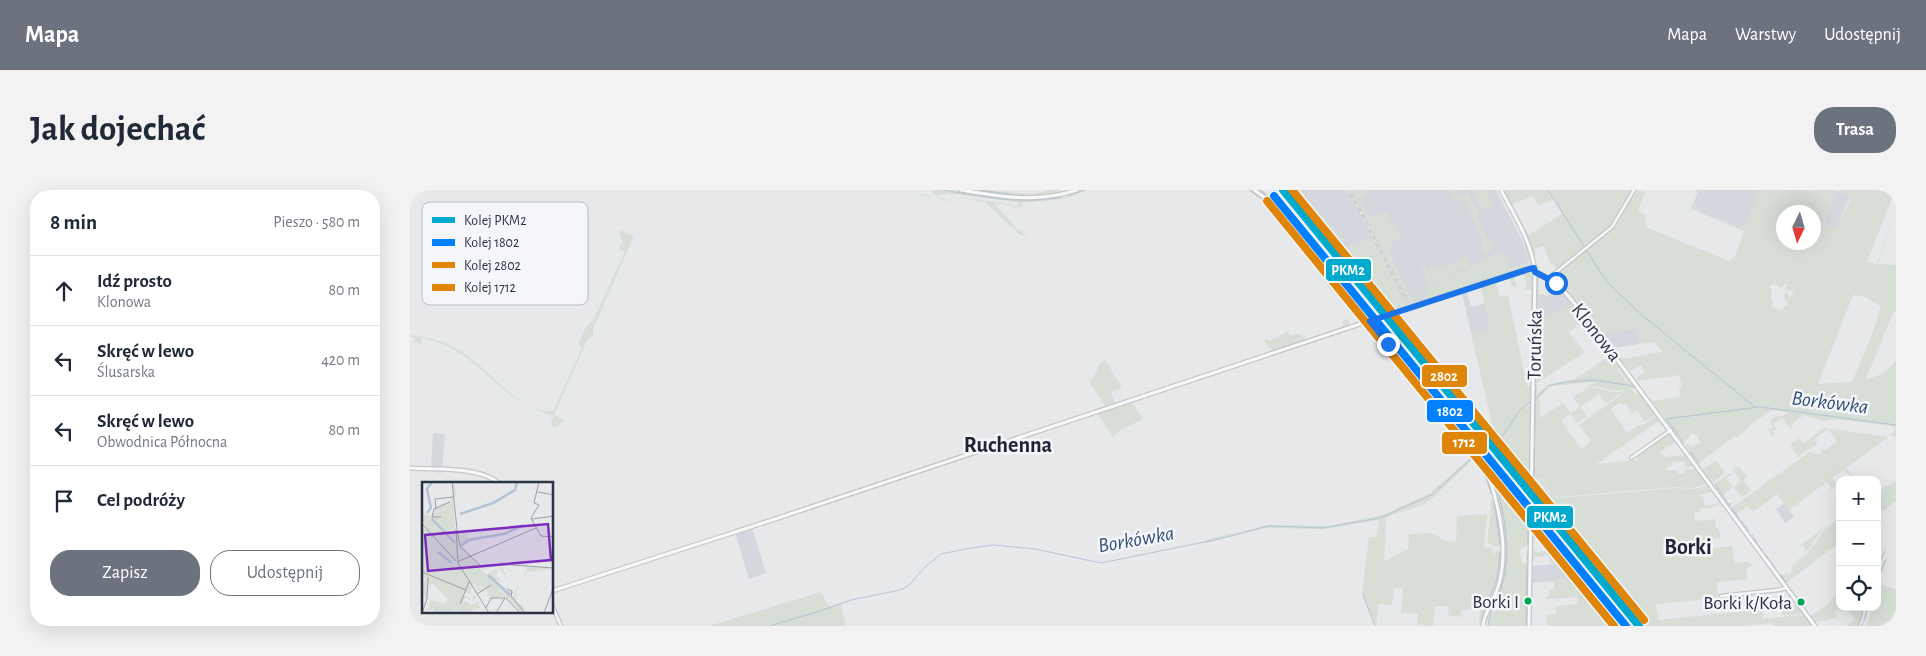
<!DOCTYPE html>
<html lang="pl">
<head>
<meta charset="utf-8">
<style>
  body { margin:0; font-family:"Alegreya Sans",sans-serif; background:#f2f2f3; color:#1f2937 }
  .controls { position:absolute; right:15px; bottom:15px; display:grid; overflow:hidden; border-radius:10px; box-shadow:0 5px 20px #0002 }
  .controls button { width:45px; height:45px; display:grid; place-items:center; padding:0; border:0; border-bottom:1px solid #e0e1e3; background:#fff; color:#1f2937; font:25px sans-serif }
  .compass { position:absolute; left:1366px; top:15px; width:45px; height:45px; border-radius:50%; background:#fff; box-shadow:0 5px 20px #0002; rotate:185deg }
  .stop { position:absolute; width:15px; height:15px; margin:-11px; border:4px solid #1a73e8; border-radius:50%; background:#fff }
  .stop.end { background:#1a73e8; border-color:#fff; box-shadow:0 1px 5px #0008 }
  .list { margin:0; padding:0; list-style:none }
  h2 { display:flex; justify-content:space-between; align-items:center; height:65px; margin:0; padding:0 20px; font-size:21px }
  h2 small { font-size:16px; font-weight:400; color:#747a83 }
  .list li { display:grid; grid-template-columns:32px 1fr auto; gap:15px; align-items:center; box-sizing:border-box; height:70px; padding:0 20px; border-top:1px solid #e0e1e3 }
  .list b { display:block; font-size:19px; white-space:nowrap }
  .list p { margin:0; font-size:16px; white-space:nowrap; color:#747a83 }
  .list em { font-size:16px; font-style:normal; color:#747a83 }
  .actions { display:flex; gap:10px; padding:15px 20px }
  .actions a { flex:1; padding:11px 0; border:1px solid #6c737f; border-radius:20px; text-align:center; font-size:18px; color:#6c737f }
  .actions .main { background:#6c737f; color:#fff }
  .icon { flex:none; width:28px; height:28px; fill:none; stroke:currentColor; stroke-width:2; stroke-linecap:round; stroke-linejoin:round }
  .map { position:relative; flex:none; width:1486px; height:436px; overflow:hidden; border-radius:20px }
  header { display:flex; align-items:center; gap:30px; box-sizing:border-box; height:70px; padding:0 25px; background:#6c737f; color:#fff }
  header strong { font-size:24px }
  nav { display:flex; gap:28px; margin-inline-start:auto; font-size:18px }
  .intro { display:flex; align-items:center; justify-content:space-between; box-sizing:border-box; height:120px; padding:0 30px }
  h1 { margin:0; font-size:35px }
  .button { padding:12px 22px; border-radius:20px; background:#6c737f; color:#fff; font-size:18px; font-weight:700 }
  main { display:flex; gap:30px; padding:0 30px }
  aside { flex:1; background:#fff; border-radius:20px; box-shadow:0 5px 20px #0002 }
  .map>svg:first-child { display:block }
</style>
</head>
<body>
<header>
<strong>Mapa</strong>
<nav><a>Mapa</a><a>Warstwy</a><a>Udostępnij</a></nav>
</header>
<div class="intro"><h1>Jak dojechać</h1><a class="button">Trasa</a></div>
<main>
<aside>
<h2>8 min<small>Pieszo · 580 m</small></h2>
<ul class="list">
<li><svg class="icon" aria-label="ahead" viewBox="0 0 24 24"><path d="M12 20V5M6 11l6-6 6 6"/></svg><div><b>Idź prosto</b><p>Klonowa</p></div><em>80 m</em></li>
<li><svg class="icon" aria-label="left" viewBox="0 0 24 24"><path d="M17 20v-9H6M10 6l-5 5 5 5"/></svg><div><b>Skręć w lewo</b><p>Ślusarska</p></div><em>420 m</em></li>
<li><svg class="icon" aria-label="left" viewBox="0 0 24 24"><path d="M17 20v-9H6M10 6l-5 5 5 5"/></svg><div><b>Skręć w lewo</b><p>Obwodnica Północna</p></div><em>80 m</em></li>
<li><svg class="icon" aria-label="arrive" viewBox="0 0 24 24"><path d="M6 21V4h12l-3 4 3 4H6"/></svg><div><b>Cel podróży</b></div></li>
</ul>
<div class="actions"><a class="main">Zapisz</a><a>Udostępnij</a></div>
</aside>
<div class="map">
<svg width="1486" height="436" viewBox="0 0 1486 436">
  <rect width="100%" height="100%" fill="#e6e8ea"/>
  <path fill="#d4d7dd" d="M863 0H1086L1113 52 1120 76 979 122 1118 290 1125 291V301L1236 436H1220L1181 387 1123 393V376L1167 372Z
    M1284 0H1350L1335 40 1281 19 1288 2Z
    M1427 1 1440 6 1427 38 1414 33Z
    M1147 98 1161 114 1128 133V104L1137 106Z
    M1057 101 1061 117 1075 113 1080 139 1061 143 1052 104Z
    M1227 138 1229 154 1203 158 1192 143Z
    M23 243 35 244 32 283 24 282V277H21Z
    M1374 313 1384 327 1375 333 1366 319Z
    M341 334 356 383 339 389 324 339Z"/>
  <path fill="#d6ded6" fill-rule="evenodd" d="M500 0 514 6 534 8 538 12 540 8 547 7 601 14 606 18 608 16V12L544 4 524 5 521 0H540L565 5V6L568 7 569 5 610 11 631 10 652 6 655 9 659 4 677 0 654 9 611 13 612 16 604 19 601 15 584 13 608 40 612 42 617 47 609 44 575 12 545 7 542 8 538 12C528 5 512 7 500 0Z
    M570 0 624 4 639 0H651L650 3C632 7 585 10 570 0Z
    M838 0H841C856 10 874 23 880 38H884L916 77V81L911 83 921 95 924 94 917 85 921 84V86C933 94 946 113 954 127L953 130 932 139 933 131 937 129 941 134 951 131V127L928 95 920 99 909 84 912 75C890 47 868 19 838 0Z
    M848 0H852L862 8 867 4 874 5 973 125 962 127 959 126 927 84 928 83H927C902 54 879 23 848 0Z
    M875 0H891L918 33 920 32 935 50 933 52 938 57 942 55 947 56 949 53 962 47 994 109 996 108 998 115 997 118 976 124Z
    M941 0H955L957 4 949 8 959 28 976 22 991 47 982 53 978 59 1001 107 1004 109 1008 107V105L1010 108H1012L999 112Z
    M1040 0H1046L1051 6 1058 3 1069 24 1068 28 1072 34 1070 36 1078 52 1080 51 1083 57 1081 58V60L1075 63 1072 62 1073 51 1062 28 1063 27 1053 10 1047 11Z
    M1062 0H1076L1084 16 1075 21 1068 9 1073 21Z
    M1094 0H1222L1202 35 1140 85 1138 86 1128 79 1126 73 1130 80 1139 85 1146 79 1144 74 1141 75 1134 56 1124 59 1126 65H1124L1113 36 1119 45 1152 24 1143 9 1128 16 1123 6 1103 14 1104 18 1102 17Z
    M1226 0 1235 2 1228 21 1236 25 1235 35 1238 38 1319 71 1325 66 1334 41 1281 19 1288 2 1284 0 1289 2 1285 13 1288 20 1331 38 1335 35 1349 0H1428L1414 33 1427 38 1440 10V6L1429 2 1430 0H1485L1457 72 1467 74 1486 18 1468 74 1486 75V121L1483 123 1456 189C1468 187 1480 181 1486 170V248L1480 245 1485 240 1482 236 1426 229 1413 231 1394 225 1381 235 1383 238 1381 239 1372 228 1363 235 1367 239 1362 241 1365 245 1363 247 1358 239 1359 238 1361 240 1363 237 1360 231 1366 226H1373L1378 222 1362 220 1338 236 1339 238 1327 247 1325 246 1289 273 1291 278 1279 262 1280 261 1275 256 1278 254 1280 257 1291 253 1287 246 1282 243 1278 249 1273 251 1274 254 1251 223V221L1250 222 1242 211 1270 207 1269 197 1272 196 1269 185 1228 191 1226 188 1235 182 1231 175 1220 181 1206 165 1208 163 1212 169 1252 162 1244 152 1229 154 1226 138 1193 143 1202 156H1199L1166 111 1143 88 1145 85 1205 37ZM1374 22H1404V52H1374ZM1375 93 1378 95 1374 99 1380 102 1382 99 1383 103 1379 109V106L1376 101 1374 106 1378 115 1371 120 1362 118 1363 112 1361 106 1362 102 1360 96 1364 94 1372 98ZM1443 105 1453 106 1471 116 1463 142 1442 192 1408 194Z
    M210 40 224 46 183 139V146L178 148 144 225 154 231 143 239 141 231 144 227C130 220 115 215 102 206 69 182 56 157 12 148L11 155 5 151V147H0V145C21 147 41 153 58 166 82 183 110 222 141 221L144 219 172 158 168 154 175 139 184 129 214 64V62L209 59 213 51 210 46Z
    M1112 52 1116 53 1122 72 1121 76 1114 52 1119 69V77L1002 115 1003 112 1016 109 1014 103 1018 104 1014 98 1008 102V100L1019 94 1011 77 1014 76 1025 95 1089 63 1092 62 1101 78 1118 72Z
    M1055 66 1060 75 1028 92H1024L1018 78 1024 79 1037 74 1038 76Z
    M1119 81 1122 82 1123 87 1120 294 1078 241 1083 238 1061 143 1080 139 1071 97 1055 102V101ZM1110 83 1114 85 1117 97 1114 98V99L1121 100 1120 196H1117L1098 105 1090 107 1086 92 1099 87 1102 96 1107 98 1104 86Z
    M1130 86 1142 91 1143 96 1129 88 1128 132 1160 114 1151 103 1153 101 1156 108 1176 129 1159 142 1175 162 1127 193V204L1140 194 1165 189 1201 165 1199 160 1210 174 1208 179C1213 187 1218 190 1214 199 1199 205 1189 191 1173 199L1181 194H1185L1184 192 1141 196 1129 208 1130 211 1133 210 1130 213V228L1153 213 1161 223 1170 217 1163 207 1180 197 1205 202H1213L1167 233 1161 224 1151 230 1171 259 1179 253 1180 250 1169 235 1212 204 1217 191 1210 180 1211 177 1229 201 1228 202 1224 198 1221 199 1226 204 1219 209 1230 202 1246 224 1231 234 1234 231 1227 220 1222 224 1215 213 1212 215 1211 212 1201 219 1217 243 1229 235H1233L1247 225 1258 239 1257 241 1249 231 1186 274 1228 270 1226 266 1260 243 1270 254 1268 255 1265 252 1251 262 1254 267 1274 265 1269 257 1271 256 1285 276 1275 278 1274 271 1263 272 1261 277H1257L1256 280H1267L1268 284 1276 283 1275 279H1287L1297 294 1282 298 1265 297 1148 307 1142 304 1133 289 1123 290 1126 89ZM1189 204 1196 214 1177 226 1170 217Z
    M974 127 1120 306 1119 351 1117 356 1109 359 1112 373H1117L1119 376 1117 436H1078C1078 420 1087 407 1091 392 1100 359 1092 321 1082 289L1084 286 1079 283 1070 264 1072 263V260H1068L1012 189 966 135 967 130Z
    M957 134 961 135 975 152 974 157 976 159H981L1004 186 1003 189 1009 191 1032 220 1033 226H1037L1052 244 1064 264 1062 267H1065L1072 278 1070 280C1078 285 1083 299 1080 309L1084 311 1091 354 1090 356 1085 357 1078 353C1077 336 1083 319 1080 301 1078 289 1069 279 1063 269 1048 282 1036 298 1020 310 1006 320 990 320 976 328L974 371 998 359 999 344 1021 343 1030 347 1031 350 1046 352 1047 326 1076 324 1077 326 1074 357 1082 358 1084 365 1087 360 1091 362C1090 392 1078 409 1072 436H1069L1070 418 1052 420 1050 427 1038 425 1039 416H1025L1023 436 1007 435 1008 424 991 423 993 399 984 397 982 415 969 414 966 436 952 403 959 347H966L969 332 967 330 914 339 855 338 796 353 795 350 822 343 823 344 858 335 919 336 975 324 1020 303 1061 267C1049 244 1033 226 1017 206 1003 189 989 172 973 157L974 153 960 136 958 135 949 137Z
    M876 141 881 145 890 144 896 150 861 161 854 150 857 149 858 151 874 144Z
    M695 170 712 197 701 203 707 217 722 212 733 229 711 240 703 247 685 219 695 216 679 191 686 183 690 173Z
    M1414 238 1478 247 1436 278 1446 290H1437L1440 286 1434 280 1422 288 1427 295 1414 305 1420 300V297L1417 292 1379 320 1367 304 1343 322 1338 316 1327 323 1329 328 1321 319 1323 317 1399 262 1414 265 1410 260 1412 258 1414 261 1427 251 1418 239 1405 249 1408 253 1388 267 1380 255 1390 248 1394 253Z
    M1306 271 1315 283 1302 293 1292 280Z
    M1328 276 1337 287 1333 290 1341 300 1332 307 1324 297 1331 291 1325 282 1322 281Z
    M1320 283 1322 284 1316 288 1323 297 1313 305 1319 314 1326 311 1320 316 1304 294Z
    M1130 289C1139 294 1138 306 1149 308L1266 298 1282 299 1300 296 1306 306 1302 302 1289 305V307L1292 306 1296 316 1310 313 1307 309 1311 312C1303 319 1299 318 1290 318L1291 322 1284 323 1285 331 1305 329 1306 338H1308L1311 348 1295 350V359L1322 356 1325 373 1339 372 1342 375 1337 379V389L1307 392 1308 408 1245 414 1249 430 1353 419 1354 426H1352V429L1390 425 1394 424 1403 436H1364L1363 433 1333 436H1230L1122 304 1124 292 1125 293 1124 299 1128 304 1135 299 1129 290 1126 292Z
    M1486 291V311L1467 325V302Z
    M1122 309 1226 436H1137L1136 425 1146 424V416L1168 414 1167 407 1135 409 1139 406V399H1144V391L1121 393 1122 391 1123 393 1180 387 1168 372 1140 374 1139 366 1123 367V372L1127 373 1121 372 1122 358H1125L1124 362 1141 361V347L1124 349 1123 356 1121 355Z
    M1430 328V352L1376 393 1370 385 1381 383V378L1399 362 1414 340Z
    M1417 335C1403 348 1397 369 1378 377L1394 365 1395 359 1393 356 1389 357Z
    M1478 368 1467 394 1486 399V436H1456L1463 417H1467V405L1471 398 1467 396C1467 387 1471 372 1478 368L1486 369Z
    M411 402 417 414 421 416 431 413 436 436H299Z
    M1428 404 1430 405V417H1455L1449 436H1437L1443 431 1444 427 1435 420 1432 422 1428 419 1425 422 1427 428 1405 432 1400 426 1418 414 1419 411Z
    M1383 410 1393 422 1389 424 1372 425 1371 417 1386 415Z"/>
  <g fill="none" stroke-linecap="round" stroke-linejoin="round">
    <path stroke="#b4c4d5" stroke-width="1" d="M534 0C574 7 611 15 651 7
      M571 0 611 6
      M658 0H659
      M839 0 860 15 878 32
      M850 0C895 33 925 82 959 125
      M1138 0 1174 56
      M567 1 568 0
      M633 5 649 3
      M660 5 675 0
      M884 39 915 78
      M1176 60 1197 92 1233 126 1345 217
      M922 85 952 125
      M943 138H945
      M972 142 1007 181 1071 260
      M980 159 1003 185
      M789 190 798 187
      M1008 192 1031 220
      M1158 192 1183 190 1216 195
      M1218 195 1226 197
      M1126 209 1138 196 1156 192
      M1239 216 1245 224
      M1351 217 1486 235
      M1247 226 1252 232
      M1037 228 1051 245 1069 276
      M1256 229 1349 217
      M1257 230 1274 253
      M1081 251 1091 248 1109 221 1120 212
      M1075 256 1115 303
      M1071 261 1080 281
      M1069 262 1076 255
      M1275 262 1279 269
      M1281 262 1289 273
      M1075 284 1081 303
      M1124 288 1127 89 1128 87 1133 88
      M1305 294 1320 316
      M1084 311 1090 354
      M1130 311 1232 436
      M1124 314 1223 436
      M1322 319 1329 328
      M1331 330 1339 341
      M1342 345 1343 346
      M1344 348 1347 353
      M1341 353 1345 359
      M1118 354V318
      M1349 356 1353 362
      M1348 363 1351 366
      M1356 365 1360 371
      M1117 370 1118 360
      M1362 373 1365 378
      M1469 375 1475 361
      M1359 377 1360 379
      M1362 382 1373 397
      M1467 382 1469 377
      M1371 385 1376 392
      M1467 392 1475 370
      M1377 401 1380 407
      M953 405 965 436
      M1384 411 1392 422
      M1454 418 1455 417
      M1394 425 1402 436
      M1401 427 1405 432
      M1454 431 1458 417
      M1407 435 1408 436
      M360 436 410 421 441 410 490 400 498 396 516 376 531 364 561 358 583 355 625 359 691 373 809 349 858 336 913 338 970 328 1023 304 1064 266
      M1071 436 1073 424 1087 389 1090 363
      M1078 436C1079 421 1089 407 1093 392 1101 360 1095 321 1084 290
      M1116 436 1117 375
      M1448 436 1453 421
      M1452 436 1453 433"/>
    <g stroke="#c4c6c8" stroke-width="5">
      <path id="street" d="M1139 88 1202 37 1224 0
        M1221 268 1261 240
        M1311 406 1368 400 1376 398
        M142 415 151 436"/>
    </g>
    <g stroke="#c4c6c8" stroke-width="5.5">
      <path id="secondary" d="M551 0C591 7 628 13 667 0
        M844 0C895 34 933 97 971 145 1011 195 1072 247 1086 311 1093 339 1097 369 1088 397 1084 410 1074 423 1073 436
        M1091 0C1105 26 1122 53 1125 82L1119 436
        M1125 82 1148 94 1174 125 1405 436
        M0 278C25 280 69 276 89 293
        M142 401 350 334 1034 106 1124 78"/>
    </g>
    <use href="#street" stroke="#f5f6f7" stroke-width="2.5"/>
    <use href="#secondary" stroke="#f8f8f8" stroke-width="3"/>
    <g stroke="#cecfd2" stroke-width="3">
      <path id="rail" d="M939 0 995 108"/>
    </g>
    <use href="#rail" stroke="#f4f6f9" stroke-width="1" stroke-dasharray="4" stroke-linecap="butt"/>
    <g stroke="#f4f6f9" stroke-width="11">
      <path id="rail-1" d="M873 0 1229 436"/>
    </g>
    <g stroke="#f4f6f9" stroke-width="11">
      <path id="rail-2" d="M864 6 1216 436"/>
    </g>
    <g stroke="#f4f6f9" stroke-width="11">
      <path id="rail-3" d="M882 0 1234 430"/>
    </g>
    <g stroke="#f4f6f9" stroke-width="11">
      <path id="rail-4" d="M857 11 1204 436"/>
    </g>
    <use href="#rail-1" stroke="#00a9ce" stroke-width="8"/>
    <use href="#rail-2" stroke="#0080ff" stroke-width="8"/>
    <use href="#rail-3" stroke="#df860a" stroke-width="8"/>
    <use href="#rail-4" stroke="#df860a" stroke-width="8"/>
  </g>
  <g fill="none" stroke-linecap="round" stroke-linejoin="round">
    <path stroke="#1a73e8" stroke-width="6" d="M978 154 960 131 1119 79 1124 78 1125 82 1146 93"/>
  </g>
  <g fill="#00a651" stroke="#f4f6f9" stroke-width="2">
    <circle cx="1118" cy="411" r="4.5"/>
    <circle cx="1391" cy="412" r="4.5"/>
  </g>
  <g text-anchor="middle" stroke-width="5" stroke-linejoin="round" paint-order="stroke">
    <g font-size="19" fill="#2b3445" stroke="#f4f6f9" text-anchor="end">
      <text x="1109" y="418">Borki I</text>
      <text x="1382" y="419">Borki k/Koła</text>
    </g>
    <g font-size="20" fill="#2b3445" stroke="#f4f6f9">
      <text transform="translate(1187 142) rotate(52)" y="7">Klonowa</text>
      <text transform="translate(1124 155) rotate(-89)" y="7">Toruńska</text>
    </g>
    <g font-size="21" font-style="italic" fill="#34527a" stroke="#f4f6f9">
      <text transform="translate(1420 212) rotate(7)" y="7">Borkówka</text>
      <text transform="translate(726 349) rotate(-10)" y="7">Borkówka</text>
    </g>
    <g font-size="22" font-weight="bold" fill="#1d2536" stroke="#f4f6f9">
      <text x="598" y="262">Ruchenna</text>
      <text x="1278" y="364">Borki</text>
    </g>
  </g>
  <g transform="translate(12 292)">
    <rect width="131" height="131" fill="#e6e8ea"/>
    <path d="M30 2 33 3 34 14 31 19 33 45 37 51 42 50 44 53 46 49V58L60 55 39 64 57 83 68 85 80 81 77 79 105 84 107 80 106 84 122 85 131 81 124 84 131 87 104 90 101 99 103 89 91 90 88 89 86 87 82 85 92 89V90L104 89 105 85 78 83 63 87 56 84 65 93 70 89 80 84 86 99 77 86 72 88H76L74 94 81 100 70 96 81 108V103L84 106 82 108 92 110 89 114 91 116 97 100 93 118 96 114 94 119 98 123 99 121H100L103 131H99L72 100 89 121 81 114 68 118 66 113 60 114 67 112 63 107 61 111 55 107 51 110 56 106 62 107 59 104 53 106 54 101 50 103 48 112 43 110 42 113 49 116 53 112 54 117 49 119 52 114 48 117 43 116 42 118 50 123 56 119 58 126 51 127 49 131H37L36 127 33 131 35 125 31 129 12 131V126L4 131 9 118 21 122 26 117 11 102 7 103V99L5 117 0 131 3 121 0 119 4 120 5 116 0 114V103L5 96 1 95 0 99V49L3 47 0 31 10 35 14 25 29 18 32 12Z" fill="#d6ded6"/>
    <path fill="none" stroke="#b4c4d5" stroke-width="2.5" d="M5 31 9 26 5 7 10 0M38 32 71 21 93 8 95 0M10 37 33 61M39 64 46 58 82 52 102 43M16 70 30 81M66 93 88 113"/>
    <path fill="none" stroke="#9ba0a8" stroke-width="1" d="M30 0 35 47M117 0 112 21 117 23 109 36 119 54 132 55M116 10 132 13M14 27 13 17 31 15M19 35H10L12 27 28 20M110 37 132 34M0 42 34 79M34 47 36 81 67 131M35 48 38 64 60 85 79 82 132 86M35 80 114 46M0 90 44 108M85 107 90 109 89 114 103 131M55 112 69 103M84 116 98 131M38 122 47 100M64 126 69 116H83M0 131 5 117 6 95M74 131 83 116M122 131 132 104"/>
    <path fill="#7b2cbf" fill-opacity="0.15" stroke="#7b2cbf" stroke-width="2.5" d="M126 42 129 78 6 89 3 53Z"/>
    <rect width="131" height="131" fill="none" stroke="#2b3445" stroke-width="2.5"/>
  </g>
  <rect x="12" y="12" width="166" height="103" rx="8" fill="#f4f6f9" stroke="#b8bcc3" stroke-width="1"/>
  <rect x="22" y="27" width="23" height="6" fill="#00a9ce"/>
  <rect x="22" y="49" width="23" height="7" fill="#0080ff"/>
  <rect x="22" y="72" width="23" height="6" fill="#df860a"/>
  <rect x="22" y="94" width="23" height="7" fill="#df860a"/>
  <g font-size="14" fill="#2b3445">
    <text x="54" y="35">Kolej PKM2</text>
    <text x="54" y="57">Kolej 1802</text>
    <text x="54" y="80">Kolej 2802</text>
    <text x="54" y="102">Kolej 1712</text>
  </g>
  <g stroke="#f4f6f9" stroke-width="2">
    <rect x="915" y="68" width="47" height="24" rx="5" fill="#00a9ce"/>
    <rect x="1011" y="174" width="47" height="24" rx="5" fill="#df860a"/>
    <rect x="1016" y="209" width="48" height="24" rx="5" fill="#0080ff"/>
    <rect x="1031" y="241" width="47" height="24" rx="5" fill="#df860a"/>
    <rect x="1116" y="315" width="48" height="24" rx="5" fill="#00a9ce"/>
  </g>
  <g font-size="14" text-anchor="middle" font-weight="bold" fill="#fff">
    <text x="938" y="85">PKM2</text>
    <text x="1034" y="191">2802</text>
    <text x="1040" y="226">1802</text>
    <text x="1054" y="257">1712</text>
    <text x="1140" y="332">PKM2</text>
  </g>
</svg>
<div class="controls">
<button>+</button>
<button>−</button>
<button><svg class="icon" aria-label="locate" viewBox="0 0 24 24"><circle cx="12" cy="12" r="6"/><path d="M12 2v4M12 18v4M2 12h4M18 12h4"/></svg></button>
</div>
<svg class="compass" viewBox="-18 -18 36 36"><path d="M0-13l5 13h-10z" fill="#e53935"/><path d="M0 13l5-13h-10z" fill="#747a83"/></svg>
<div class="stop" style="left:1146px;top:93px"></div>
<div class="stop end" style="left:978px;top:154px"></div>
</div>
</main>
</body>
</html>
